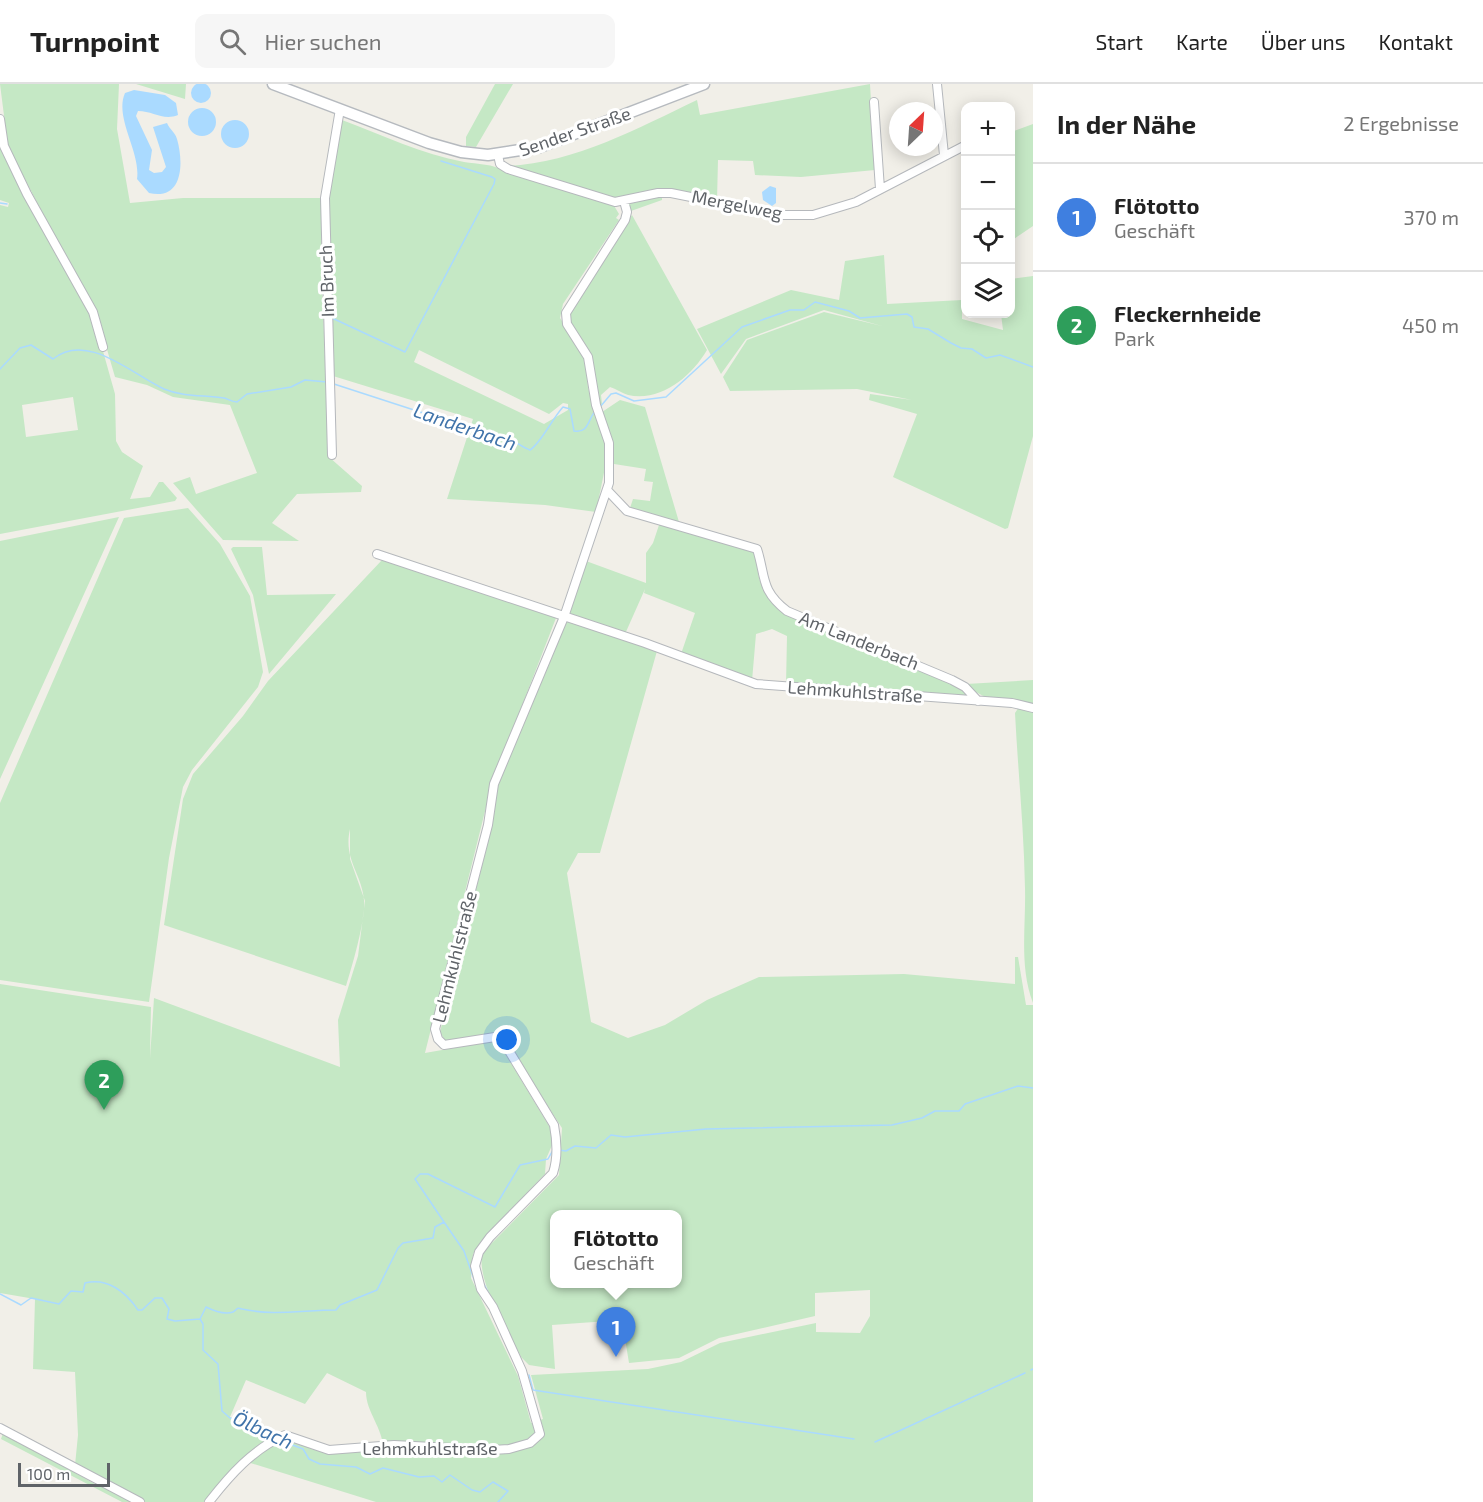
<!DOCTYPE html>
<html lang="de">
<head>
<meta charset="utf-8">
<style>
  body { margin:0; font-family:"Exo 2",sans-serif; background:#f6f6f6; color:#222 }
  .controls { position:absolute; right:18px; top:18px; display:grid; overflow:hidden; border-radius:12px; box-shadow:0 3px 15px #0003 }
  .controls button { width:54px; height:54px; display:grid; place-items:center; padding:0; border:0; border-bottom:2px solid #e0e0e0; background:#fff; color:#222; font:30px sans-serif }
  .compass { position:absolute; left:889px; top:18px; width:54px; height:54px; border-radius:50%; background:#fff; box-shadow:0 3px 15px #0003; rotate:25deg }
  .scale { position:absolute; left:18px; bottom:15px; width:92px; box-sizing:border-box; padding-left:6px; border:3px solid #5f6368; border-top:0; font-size:16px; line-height:21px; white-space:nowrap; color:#5f6368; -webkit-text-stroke:4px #fff; paint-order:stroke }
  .you { position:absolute; left:507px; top:956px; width:21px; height:21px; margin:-15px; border:4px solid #fff; border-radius:50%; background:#1a73e8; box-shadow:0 0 0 9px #1a73e833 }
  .badge { display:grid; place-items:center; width:39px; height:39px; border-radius:50%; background:#ea4335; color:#fff; font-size:20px; font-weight:700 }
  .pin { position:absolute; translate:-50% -50px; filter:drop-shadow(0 2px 3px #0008) }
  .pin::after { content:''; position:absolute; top:32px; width:21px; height:18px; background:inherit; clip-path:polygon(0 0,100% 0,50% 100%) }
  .popup { position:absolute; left:550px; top:1126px; width:132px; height:78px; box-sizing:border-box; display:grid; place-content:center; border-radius:12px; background:#fff; filter:drop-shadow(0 2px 4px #0005); font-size:20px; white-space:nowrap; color:#767676 }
  .popup b { font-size:22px; color:#222 }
  .popup::after { content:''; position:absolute; left:50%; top:100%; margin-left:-12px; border:12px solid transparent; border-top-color:#fff }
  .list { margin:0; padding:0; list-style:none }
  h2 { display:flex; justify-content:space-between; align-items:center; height:78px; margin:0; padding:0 24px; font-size:26px }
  h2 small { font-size:20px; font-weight:400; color:#767676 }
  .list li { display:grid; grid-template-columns:39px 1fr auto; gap:18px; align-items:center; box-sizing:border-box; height:108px; padding:0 24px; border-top:2px solid #e0e0e0 }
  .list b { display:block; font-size:22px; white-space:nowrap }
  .list p { margin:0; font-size:20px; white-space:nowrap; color:#767676 }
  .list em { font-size:20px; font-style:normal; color:#767676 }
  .icon { flex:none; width:33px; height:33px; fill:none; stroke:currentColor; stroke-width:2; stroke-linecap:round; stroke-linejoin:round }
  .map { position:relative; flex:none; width:1033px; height:1418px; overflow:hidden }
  header { display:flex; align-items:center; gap:36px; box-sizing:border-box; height:84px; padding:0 30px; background:#fff; border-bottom:2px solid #e0e0e0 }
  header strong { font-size:28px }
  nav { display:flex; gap:33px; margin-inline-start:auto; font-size:21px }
  .search { width:420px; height:54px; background:#f6f6f6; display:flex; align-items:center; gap:15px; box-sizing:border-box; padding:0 21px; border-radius:12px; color:#767676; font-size:22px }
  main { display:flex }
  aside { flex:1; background:#fff }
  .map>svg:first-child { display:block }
</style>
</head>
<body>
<header>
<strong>Turnpoint</strong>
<div class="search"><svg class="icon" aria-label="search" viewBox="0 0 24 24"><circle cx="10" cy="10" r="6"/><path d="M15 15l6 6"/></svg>Hier suchen</div>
<nav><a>Start</a><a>Karte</a><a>Über uns</a><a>Kontakt</a></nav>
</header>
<main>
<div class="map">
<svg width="1033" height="1418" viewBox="0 0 1033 1418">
  <rect width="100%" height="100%" fill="#f1efe8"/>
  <path fill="#c5e8c5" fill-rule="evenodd" d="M0 0H119L117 45 130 119 183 114H322L321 175 329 373 362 402 361 408 297 410 272 439 299 457 223 456 173 399 190 393 196 410 257 389 230 321 173 313 147 301 115 293 106 262 71 183 8 63Z
    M136 0H186L185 15Z
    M495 0H513L476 63 466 62V53Z
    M870 0 875 86 801 93 755 91 753 77 718 76 717 116 687 108 658 106 615 115 507 82C575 79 638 44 697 16L700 31Z
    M342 36C382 51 422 70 464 78 477 80 494 80 504 87L613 120 619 130 616 134 619 136 563 220 560 234 586 274 588 304 602 346 607 374 596 428 545 421 447 415 473 335 333 292 328 114ZM419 266 549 330 563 319 568 320V326L544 340 414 278Z
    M1033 40V142L1011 157V48Z
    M0 53 2 69 92 228 115 310 116 357 122 368 143 382 130 415 150 413 159 398H163L177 414 175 417 0 450V121L8 123 9 119 0 116ZM73 313 78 346 26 353 22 321Z
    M662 110V116L631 127 628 119Z
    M632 131 707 266C691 293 661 318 628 311 622 309 616 305 610 303L601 311 602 320 599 323 591 273 570 239 569 230Z
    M884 171 887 220 962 216V235L1003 246 1001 230H1010L1011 195 1033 192V352L1008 444 1005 445 893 393 917 330 869 316 870 310 912 316 857 305 730 307 723 293 747 256 824 228 882 242 824 226 746 255 721 290 697 245 791 206 839 216 845 177Z
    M620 316 645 323 679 438 630 424 633 415 650 417 653 398 644 397 646 385 614 380 608 344 602 328Z
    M188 424 220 460 250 512 263 588 258 603 192 686 183 703 169 774 149 918 0 896V719L124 434Z
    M119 433 0 695V457Z
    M660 438 755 467C758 481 756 494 765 507 787 539 827 545 861 559 894 572 926 588 958 602L970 611 969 614 786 601 787 552 772 545 756 550 752 597 681 570 695 529 644 509 645 505 625 550 572 533 568 527 586 477 646 499V469L653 459Z
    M233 463H262L267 511 336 510 269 590 253 511 231 465Z
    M382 476 556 534 492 699 425 969 493 957 500 961 552 1047 553 1059 546 1075 545 1090 489 1148 473 1170 471 1194 518 1292 531 1339 543 1335 531 1291 648 1285 681 1278 720 1259 816 1239V1248L860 1249 870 1232V1206L815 1209V1232L719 1254 679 1274 629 1279 622 1236 552 1241 555 1285 529 1281 521 1273C507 1244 477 1200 482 1169L559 1091 562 1044 500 949 446 958 440 948 492 742 498 700 566 537 657 567 600 769H578L567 789 591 938 628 954 665 941 707 916 759 893 904 890 1015 900V873H1018L1026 921H1033V1418H376L241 1376 206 1418H145L75 1381 78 1351 75 1288 33 1285 35 1215 0 1209V900L151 923 150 974 154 914 340 983 338 936 358 872 365 817 350 775V745C343 775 362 790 364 816 366 835 352 883 346 902L164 841 183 715 193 690 243 632 268 597ZM554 1130H678V1200H554ZM327 1289 366 1308C366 1328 383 1344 383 1364L330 1368 314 1366 230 1333 246 1296 305 1320Z
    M1033 596V620C1004 612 989 622 966 600Z
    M1019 623 1033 626V919C1019 882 1026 843 1025 804 1024 746 1018 687 1015 629Z
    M3 1349 95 1400 99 1399 134 1418H122L1 1355Z"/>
  <path fill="#aadaff" d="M191 9a10 10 0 1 1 20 0a10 10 0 1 1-20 0Z
    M134 6 165 11 176 19 178 31C163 37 153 27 138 27L136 32 152 66 149 86 154 89 162 88 166 83 153 43 167 39C170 46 175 48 177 55 184 79 183 117 149 109L137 95C141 68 114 34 125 9Z
    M188 38a14 14 0 1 1 28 0a14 14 0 1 1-28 0Z
    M221 50a14 14 0 1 1 28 0a14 14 0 1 1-28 0Z
    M770 102 776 104V119L772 122 763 116 762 108Z"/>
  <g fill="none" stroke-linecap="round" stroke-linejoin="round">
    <path stroke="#aadaff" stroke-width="1.5" d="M0 119 7 120
      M332 234 405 268 494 100 495 95 492 93 441 77
      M0 285 20 264 31 261 53 275C87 247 133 291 164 305 183 313 204 311 224 314 228 315 232 318 237 318L247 310 291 303 305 296 327 298
      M334 300 454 339C466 340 503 352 513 357 519 360 524 364 530 366 541 359 552 335 563 323L570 325 574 347C589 350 588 334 596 326
      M600 323 611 310 616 309 634 317 666 313 742 243 790 226H804L815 218 849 227 860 234 907 230 912 233 914 243 928 245 951 259 961 264 972 265 986 274 1000 271 1033 283
      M559 1066 566 1067 575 1062 596 1064 611 1051 625 1053 706 1045 892 1041 922 1034 935 1027H959L965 1020 1018 1002 1033 1004
      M444 1138 415 1095 420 1090H428L495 1123 520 1081 548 1075 553 1066
      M484 1200 490 1212
      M0 1210 21 1221 31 1214 59 1220 71 1207 83 1208 85 1199C107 1193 126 1208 138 1226H142L155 1214H162L169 1225 167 1235 175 1237 200 1235 203 1240V1266L218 1280 222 1327 230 1334 275 1353
      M200 1235 206 1223C214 1227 224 1231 233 1228 238 1225 236 1223 242 1225 272 1232 304 1226 336 1226L340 1221 377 1206 398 1164 403 1159 433 1154 435 1143 444 1138 464 1167 475 1198
      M1031 1286 1033 1285
      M529 1291 533 1306 854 1355
      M282 1357 303 1365 309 1375 320 1380 356 1383 370 1390 383 1384 419 1393 434 1392 442 1398 450 1391 472 1406 480 1408 493 1398 508 1407 498 1418
      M875 1358 1025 1289"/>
    <g stroke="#b5b8bc" stroke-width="10">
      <path id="street" d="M937 0 944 71
        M874 18 880 105
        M0 35 4 62 27 110 93 228 103 263
        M498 71 500 80 508 85 615 118 658 109H671L780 131H813L856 118 966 61
        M332 371 325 114 340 25
        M607 406 627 427 757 465C766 493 760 506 787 527L952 596 965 603 978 617
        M377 470 645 559 756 600 1012 619 1033 624
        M0 1344 140 1418
        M209 1418C230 1391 253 1365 285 1351L329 1366 394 1361 492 1366 509 1365 530 1359 540 1350 522 1287 493 1223 481 1205 475 1182 479 1168 490 1153 553 1089C558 1074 557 1057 554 1041L503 957 495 953 444 961 438 955 435 945 488 741 494 700 564 533 609 399V359L596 321 588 273 567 240 566 229 625 136 627 128 624 117"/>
    </g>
    <g stroke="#b6babf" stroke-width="13">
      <path id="secondary" d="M273 0 429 59 461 68 488 71 540 63 704 0"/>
    </g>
    <use href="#street" stroke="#fff" stroke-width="8"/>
    <use href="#secondary" stroke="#fff" stroke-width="10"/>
  </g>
  <g text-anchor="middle" stroke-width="6" stroke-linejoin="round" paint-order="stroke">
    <g font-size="18" fill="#5f6368" stroke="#fff">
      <text transform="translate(575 48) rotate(-19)" y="6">Sender Straße</text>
      <text transform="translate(737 121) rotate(11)" y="6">Mergelweg</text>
      <text transform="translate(327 197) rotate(-92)" y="6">Im Bruch</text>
      <text transform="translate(859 557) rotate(22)" y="6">Am Landerbach</text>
      <text transform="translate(855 608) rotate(4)" y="6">Lehmkuhlstraße</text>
      <text transform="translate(455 873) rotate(-76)" y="6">Lehmkuhlstraße</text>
      <text x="430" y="1371">Lehmkuhlstraße</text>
    </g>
    <g font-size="20" font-style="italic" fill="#4174aa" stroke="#fff">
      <text transform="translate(465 343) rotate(19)" y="7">Landerbach</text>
      <text transform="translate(263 1346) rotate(25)" y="7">Ölbach</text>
    </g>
  </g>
</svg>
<div class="controls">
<button>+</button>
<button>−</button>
<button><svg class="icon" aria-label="locate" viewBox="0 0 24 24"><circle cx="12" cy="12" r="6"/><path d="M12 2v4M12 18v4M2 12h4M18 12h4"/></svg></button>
<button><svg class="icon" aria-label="layers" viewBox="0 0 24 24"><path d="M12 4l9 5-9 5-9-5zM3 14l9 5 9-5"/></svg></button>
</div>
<svg class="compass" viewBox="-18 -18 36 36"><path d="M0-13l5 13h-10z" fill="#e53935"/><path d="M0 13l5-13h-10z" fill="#767676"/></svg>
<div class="scale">100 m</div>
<div class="you"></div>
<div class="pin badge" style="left:616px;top:1273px;background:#3f7fe0">1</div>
<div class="popup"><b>Flötotto</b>Geschäft</div>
<div class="pin badge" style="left:104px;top:1026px;background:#2e9e5b">2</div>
</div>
<aside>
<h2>In der Nähe<small>2 Ergebnisse</small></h2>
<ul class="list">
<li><span class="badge" style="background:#3f7fe0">1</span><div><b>Flötotto</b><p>Geschäft</p></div><em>370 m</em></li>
<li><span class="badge" style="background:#2e9e5b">2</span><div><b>Fleckernheide</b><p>Park</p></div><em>450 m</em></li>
</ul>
</aside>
</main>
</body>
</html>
